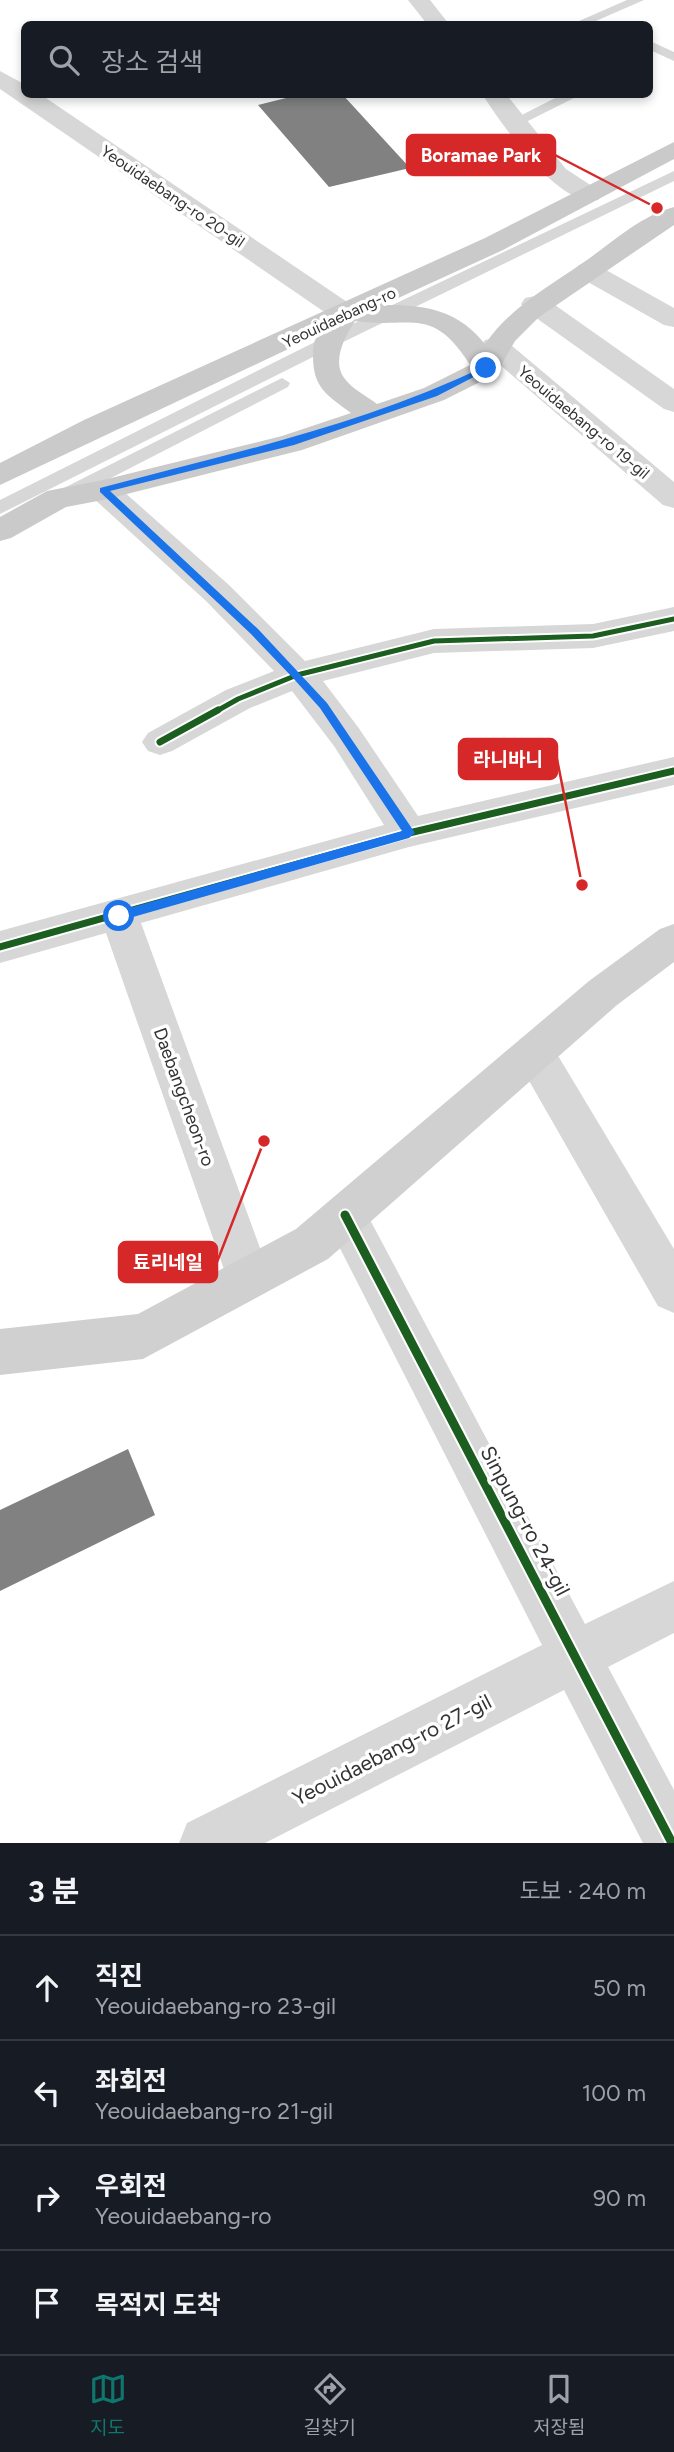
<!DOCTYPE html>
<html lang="ko">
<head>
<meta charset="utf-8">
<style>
  body { margin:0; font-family:Figtree,"Noto Sans KR",sans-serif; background:#242831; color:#f1f3f6 }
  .stop { position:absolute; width:21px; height:21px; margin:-16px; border:5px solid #1a73e8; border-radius:50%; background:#fff }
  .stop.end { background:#1a73e8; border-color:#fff; box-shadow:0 2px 7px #0008 }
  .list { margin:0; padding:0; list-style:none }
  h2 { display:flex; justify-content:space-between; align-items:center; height:91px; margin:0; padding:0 28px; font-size:30px }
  h2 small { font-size:23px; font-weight:400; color:#9ea1a6 }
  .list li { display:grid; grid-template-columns:46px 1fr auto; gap:21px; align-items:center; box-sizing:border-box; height:105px; padding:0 28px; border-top:2px solid #363941 }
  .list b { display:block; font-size:26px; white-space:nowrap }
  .list p { margin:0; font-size:23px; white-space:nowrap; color:#9ea1a6 }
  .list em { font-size:23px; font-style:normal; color:#9ea1a6 }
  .icon { flex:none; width:38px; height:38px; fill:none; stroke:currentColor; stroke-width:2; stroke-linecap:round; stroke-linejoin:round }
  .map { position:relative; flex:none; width:674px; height:1843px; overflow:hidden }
  .search { position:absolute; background:#171b24; box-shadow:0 4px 10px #0003; left:21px; right:21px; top:21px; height:77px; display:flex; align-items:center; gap:18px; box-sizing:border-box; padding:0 24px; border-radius:10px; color:#9ea1a6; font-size:26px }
  .sheet { height:511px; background:#171b24 }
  nav { display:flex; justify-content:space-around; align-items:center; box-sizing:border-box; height:98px; border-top:2px solid #363941; background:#171b24; font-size:19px; color:#9ea1a6 }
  nav a { display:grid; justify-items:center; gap:4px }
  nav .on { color:#0f766e }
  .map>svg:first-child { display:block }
</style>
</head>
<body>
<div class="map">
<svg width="674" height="1843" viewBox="0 0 674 1843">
  <rect width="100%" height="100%" fill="#fff"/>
  <path fill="#818181" d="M302 94H342L410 168 329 187 258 105Z
    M128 1449 155 1515 0 1591V1510Z"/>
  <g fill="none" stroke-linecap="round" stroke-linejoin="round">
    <path fill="#d7d7d7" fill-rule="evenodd" d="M627 0H644L589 24H572Z
      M650 41 674 52V61L650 50Z
      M563 94H582L520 125H510L508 122Z
      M674 171V181L333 347 0 514V500L321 339Z
      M282 378 290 383 288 387 66 501 60 503 51 497 54 493Z"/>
    <path fill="#d7d7d7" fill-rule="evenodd" d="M408 0H430L449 24H427Z
      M0 71 24 84V94H40L356 308 360 314 356 320 346 322 336 320 0 89Z
      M482 94H506L566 169 598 190 602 195 598 200C560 210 501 123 482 94Z
      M588 263 597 265 674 308V327L664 325 579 277 575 271 579 265Z
      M535 296 545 298 674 389V412L664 409 525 310 521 304 525 298Z
      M495 338 505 340 674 482V508L663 505 485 352 481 346 485 340Z
      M103 480 114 483 229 585 305 661 434 629 593 624 674 607V631L593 648 434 653 323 681 358 727 418 816 674 757V785L409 847 141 923 271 1278 265 1293 249 1300 233 1293 227 1278 106 933 0 963V931L384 825 334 746 292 691 250 708 172 751 160 755 148 751 142 742 148 733 226 690 274 671 206 601 92 497 88 490 92 483Z
      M534 1034 548 1039 674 1249V1313L658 1306 520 1065 514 1052 520 1039Z
      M345 1195 360 1201 585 1624 674 1581V1633L608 1667 674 1790V1843H643L564 1690 265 1843H179L187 1823 542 1645 323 1215 330 1201Z"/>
    <path fill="#d0d0d0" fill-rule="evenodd" d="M674 924V962L617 1005 328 1259 143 1359 0 1375V1329L138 1314 296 1229 589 981 660 929Z"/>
    <path fill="#cacaca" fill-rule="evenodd" d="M674 142V159L503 250 383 305C425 304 458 310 485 344 510 308 545 289 581 264 610 245 639 216 674 207V225L539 317 515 341 496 374 444 400 302 450 103 500 66 507 11 538 0 541V517L47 491 103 480 282 436 351 413C327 395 313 388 313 356 313 347 313 342 318 335L0 485V463L84 420 485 238ZM355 321C412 329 432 305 470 365L424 388 377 404C367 396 352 389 345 379 331 362 345 336 355 321Z"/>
    <g stroke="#fff" stroke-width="9">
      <path id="cycleway-far2" d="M215 712 238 699 297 675 434 641 593 636 674 619"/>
    </g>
    <g stroke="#fff" stroke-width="11">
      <path id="cycleway-far1" d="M160 742 218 710
        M0 947 409 833 674 771"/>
    </g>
    <g stroke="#fff" stroke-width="13">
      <path id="cycleway" d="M345 1215 672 1843"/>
    </g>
    <use href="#cycleway-far2" stroke="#1b5e20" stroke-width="5"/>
    <use href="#cycleway-far1" stroke="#1b5e20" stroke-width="7"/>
    <use href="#cycleway" stroke="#1b5e20" stroke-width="9"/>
  </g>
  <path fill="#1a73e8" d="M484 367 491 368 437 396 294 445 110 491 258 629 327 703 415 833 409 838 119 921 115 919V913L119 911 402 831 320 708 293 678 251 634 100 492V488C232 453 359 426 484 367Z"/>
  <g text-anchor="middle" stroke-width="7" stroke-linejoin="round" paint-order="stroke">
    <g font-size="16" fill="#333" stroke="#fff">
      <text transform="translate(173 196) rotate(34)" y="6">Yeouidaebang-ro 20-gil</text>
      <text transform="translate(339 317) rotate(-25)" y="6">Yeouidaebang-ro</text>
      <text transform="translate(584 422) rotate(40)" y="6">Yeouidaebang-ro 19-gil</text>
    </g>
    <g font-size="18" fill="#333" stroke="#fff">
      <text transform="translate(184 1097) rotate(70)" y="6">Daebangcheon-ro</text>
    </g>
    <g font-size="21" fill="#333" stroke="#fff">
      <text transform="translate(525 1521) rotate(62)" y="7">Sinpung-ro 24-gil</text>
      <text transform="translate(392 1750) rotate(-27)" y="7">Yeouidaebang-ro 27-gil</text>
    </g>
  </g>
  <path fill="none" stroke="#d62828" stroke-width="2.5" d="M657 208L555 155M582 885L557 759M264 1141L217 1262"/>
  <g fill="#d62828" stroke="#fff" stroke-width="2.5">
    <circle cx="657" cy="208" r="7"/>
    <circle cx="582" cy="885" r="7"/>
    <circle cx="264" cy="1141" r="7"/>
  </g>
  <g fill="#d62828" stroke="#d62828" stroke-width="2.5">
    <rect x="407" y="135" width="148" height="40" rx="7"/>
    <rect x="459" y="739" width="98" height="40" rx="7"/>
    <rect x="119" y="1242" width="98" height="40" rx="7"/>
  </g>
  <g font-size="19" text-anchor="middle" font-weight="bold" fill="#fff">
    <text x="481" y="162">Boramae Park</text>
    <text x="508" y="766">라니바니</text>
    <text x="168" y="1269">툐리네일</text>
  </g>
</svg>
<div class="stop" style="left:119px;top:916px"></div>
<div class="stop end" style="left:486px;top:368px"></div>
<div class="search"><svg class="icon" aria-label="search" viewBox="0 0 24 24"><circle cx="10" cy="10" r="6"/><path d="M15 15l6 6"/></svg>장소 검색</div>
</div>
<section class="sheet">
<h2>3 분<small>도보 · 240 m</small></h2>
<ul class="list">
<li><svg class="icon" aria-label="ahead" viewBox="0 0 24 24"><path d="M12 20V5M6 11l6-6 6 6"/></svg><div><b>직진</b><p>Yeouidaebang-ro 23-gil</p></div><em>50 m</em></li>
<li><svg class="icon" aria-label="left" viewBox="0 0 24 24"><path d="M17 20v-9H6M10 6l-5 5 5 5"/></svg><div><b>좌회전</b><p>Yeouidaebang-ro 21-gil</p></div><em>100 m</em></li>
<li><svg class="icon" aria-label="right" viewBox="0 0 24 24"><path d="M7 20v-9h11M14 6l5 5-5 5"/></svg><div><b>우회전</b><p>Yeouidaebang-ro</p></div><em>90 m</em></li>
<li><svg class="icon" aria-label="arrive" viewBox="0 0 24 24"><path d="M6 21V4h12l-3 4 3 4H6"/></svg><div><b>목적지 도착</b></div></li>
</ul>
</section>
<nav>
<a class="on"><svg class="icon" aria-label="map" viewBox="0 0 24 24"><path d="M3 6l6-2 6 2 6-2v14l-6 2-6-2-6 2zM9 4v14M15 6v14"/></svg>지도</a>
<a><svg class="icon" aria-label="directions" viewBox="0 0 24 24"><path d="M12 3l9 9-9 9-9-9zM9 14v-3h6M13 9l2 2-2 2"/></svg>길찾기</a>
<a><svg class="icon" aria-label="saved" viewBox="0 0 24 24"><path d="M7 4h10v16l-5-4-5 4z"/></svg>저장됨</a>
</nav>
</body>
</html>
